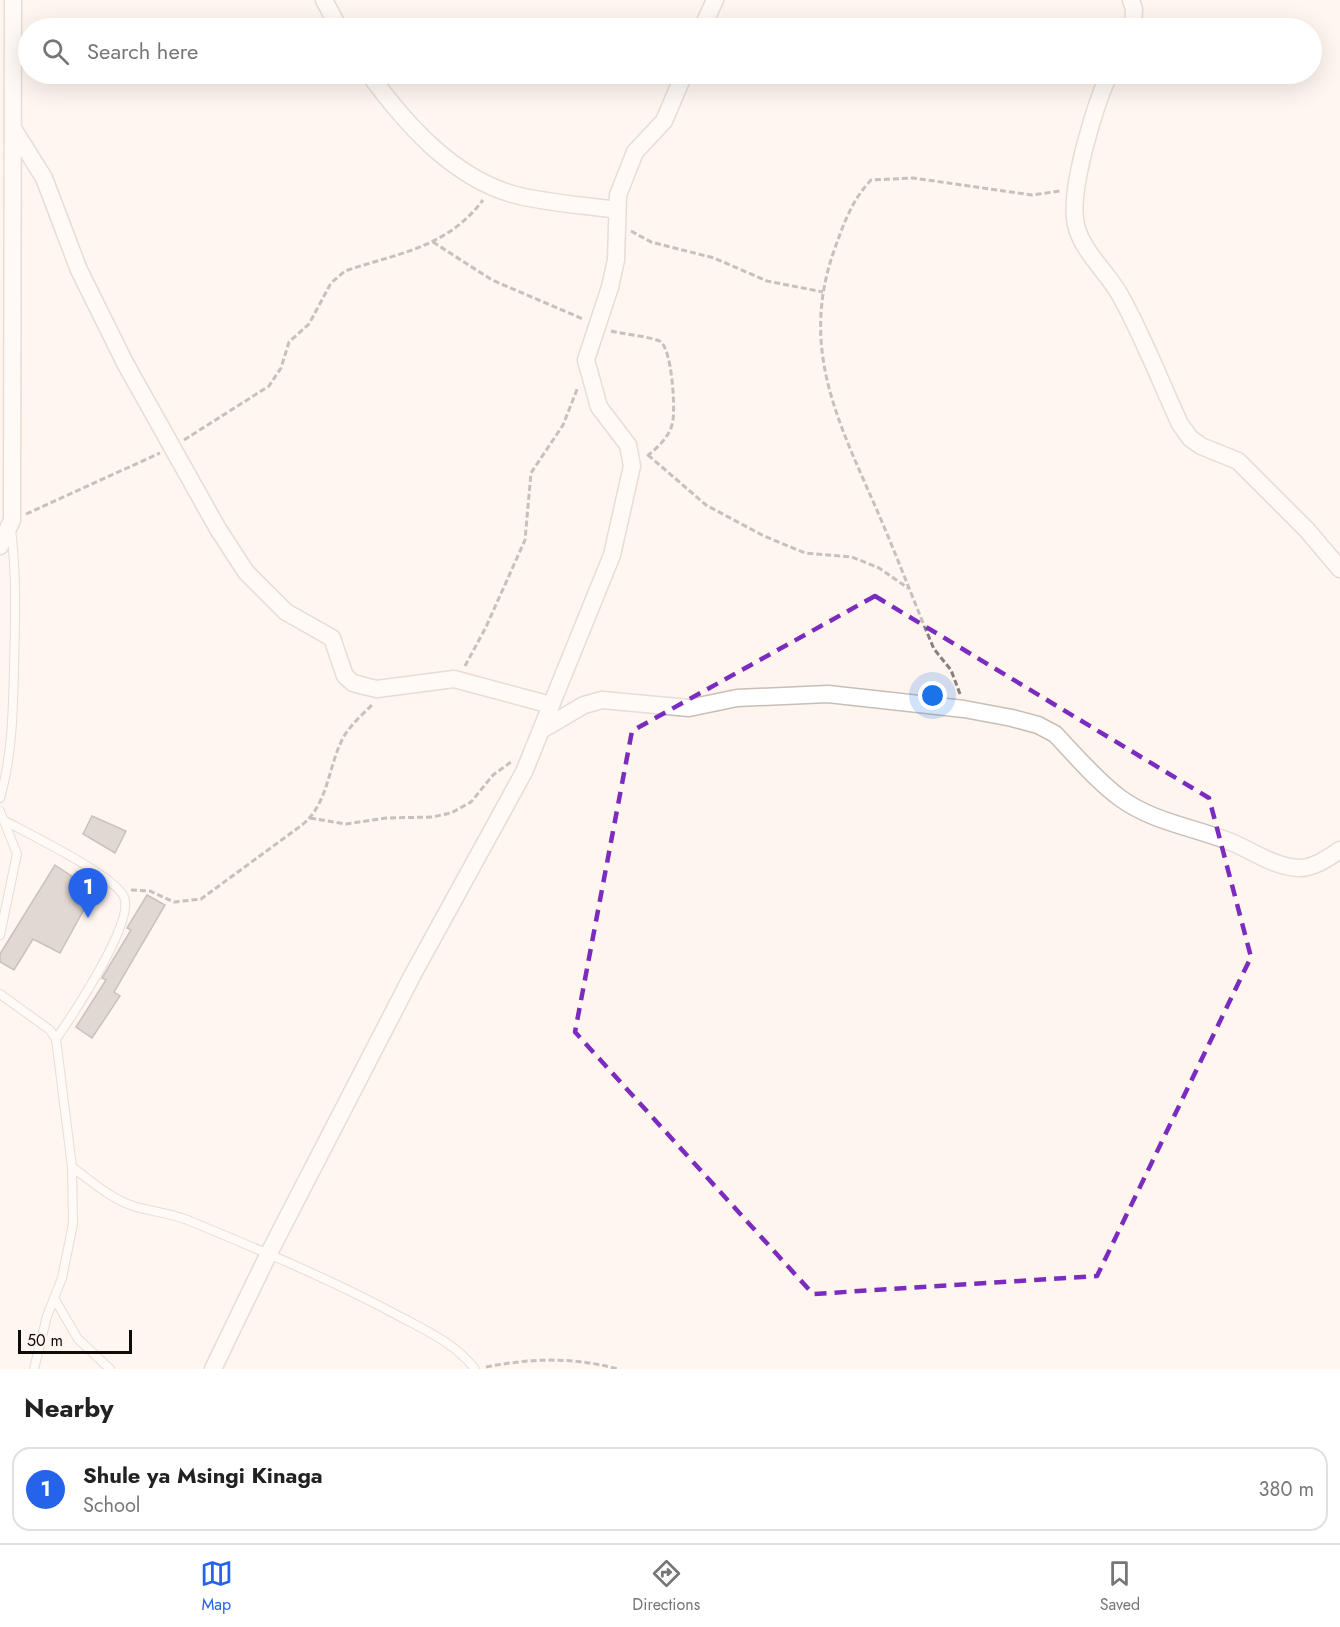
<!DOCTYPE html>
<html lang="en">
<head>
<meta charset="utf-8">
<style>
  body { margin:0; font-family:Jost,sans-serif; background:#f6f6f6; color:#222 }
  .scale { position:absolute; left:18px; bottom:15px; width:114px; box-sizing:border-box; padding-left:6px; border:3px solid #0e0b09; border-top:0; font-size:16px; line-height:21px; white-space:nowrap; color:#0e0b09; -webkit-text-stroke:4px #fff5ef; paint-order:stroke }
  .you { position:absolute; left:933px; top:696px; width:21px; height:21px; margin:-15px; border:4px solid #fff; border-radius:50%; background:#1a73e8; box-shadow:0 0 0 9px #1a73e833 }
  .badge { display:grid; place-items:center; width:39px; height:39px; border-radius:50%; background:#2563eb; color:#fff; font-size:20px; font-weight:700 }
  .pin { position:absolute; translate:-50% -50px; filter:drop-shadow(0 2px 3px #0008) }
  .pin::after { content:''; position:absolute; top:32px; width:21px; height:18px; background:inherit; clip-path:polygon(0 0,100% 0,50% 100%) }
  .list { margin:0; padding:0; list-style:none }
  h2 { display:flex; justify-content:space-between; align-items:center; height:78px; margin:0; padding:0 24px; font-size:26px }
  h2 small { font-size:20px; font-weight:400; color:#767676 }
  .list li { display:grid; grid-template-columns:39px 1fr auto; gap:18px; align-items:center; box-sizing:border-box; height:84px; margin:0 12px 12px; padding:0 12px; border:2px solid #e0e0e0; border-radius:18px }
  .list b { display:block; font-size:22px; white-space:nowrap }
  .list p { margin:0; font-size:20px; white-space:nowrap; color:#767676 }
  .list em { font-size:20px; font-style:normal; color:#767676 }
  .icon { flex:none; width:33px; height:33px; fill:none; stroke:currentColor; stroke-width:2; stroke-linecap:round; stroke-linejoin:round }
  .map { position:relative; flex:none; width:1340px; height:1369px; overflow:hidden }
  .search { position:absolute; background:#fff; box-shadow:0 6px 24px #0002; left:18px; right:18px; top:18px; height:66px; display:flex; align-items:center; gap:15px; box-sizing:border-box; padding:0 21px; border-radius:33px; color:#767676; font-size:22px }
  .sheet { height:174px; background:#fff }
  nav { display:flex; justify-content:space-around; align-items:center; box-sizing:border-box; height:84px; border-top:2px solid #e0e0e0; background:#fff; font-size:16px; color:#767676 }
  nav a { display:grid; justify-items:center; gap:3px }
  nav .on { color:#2563eb }
  .map>svg:first-child { display:block }
</style>
</head>
<body>
<div class="map">
<svg width="1340" height="1369" viewBox="0 0 1340 1369">
  <rect width="100%" height="100%" fill="#fff5ef"/>
  <path fill="#bdb5ae" stroke="#88807a" stroke-width="1.5" d="M92 816 126 831 115 853 83 834Z
    M55 865 76 879 80 871 99 882 60 953 33 939 14 970 0 962V954Z
    M147 895 165 905 114 992 120 996 92 1038 76 1027 106 980 102 978 131 930 127 928Z"/>
  <g fill="none" stroke-linecap="round" stroke-linejoin="round">
    <g stroke="#c7beb8" stroke-width="10">
      <path id="lane" d="M0 798C12 757 13 712 14 669 15 623 17 576 11 530
        M0 811 17 854 0 935
        M5 821C29 834 114 875 124 897 135 922 72 1016 56 1039
        M0 994 50 1030 56 1039 72 1167 73 1224 62 1278 47 1316 34 1369
        M72 1167C91 1181 110 1198 133 1206 152 1212 172 1213 190 1221 260 1250 330 1279 397 1315 425 1330 455 1343 475 1369
        M54 1298 78 1339 110 1369"/>
    </g>
    <g stroke="#c7beb8" stroke-width="19">
      <path id="street" d="M324 0 339 28
        M1131 0 1134 9 1133 28
        M702 28 715 0
        M369 74C405 123 451 176 512 194 545 203 583 205 617 210
        M1109 74C1095 106 1068 191 1076 225 1082 251 1107 272 1120 295 1143 336 1160 381 1180 424L1190 438 1201 446 1238 461 1307 530 1340 569
        M14 130 44 178 79 270 125 363 218 529 246 572 286 612 332 638 345 676 353 683 364 686 377 689 454 679 551 705
        M0 546 12 520 13 0
        M543 729 584 705 602 700 689 708 737 698 828 694 964 709 1012 718 1038 725 1055 734C1076 756 1096 780 1120 798 1153 822 1193 827 1231 842 1253 851 1274 867 1299 868 1314 868 1328 858 1340 850
        M213 1369 269 1253 412 976 524 772 612 555 632 466 628 445 599 407 586 360 610 287 616 260 618 195 635 152 664 121 684 74"/>
    </g>
    <path stroke="#867f7b" stroke-width="3" stroke-dasharray="6 3" stroke-linecap="butt" d="M631 231 651 242 714 258 767 281 823 292
      M433 242 492 280 583 319
      M611 331C621 334 655 337 661 342 672 352 675 405 673 420 671 436 657 448 646 457
      M184 440 269 386 281 368 289 342 309 324 331 283 345 271C398 253 447 248 483 200
      M648 455 706 505 764 536 805 553 852 557 879 568 908 588
      M26 514 160 453
      M465 666 486 627 525 540 531 473 563 425 578 387
      M960 694 951 670 934 649C916 607 900 564 882 522 842 428 797 352 835 248 844 223 852 200 871 180L913 178 1032 195 1060 191
      M310 818 346 824 386 818 432 817 451 813 471 802 493 775 511 762
      M131 890 150 891 174 902 201 899 302 825C328 804 328 768 342 740 349 726 362 715 373 704
      M486 1367C532 1358 573 1357 618 1369"/>
    <use href="#lane" stroke="#fff" stroke-width="8"/>
    <use href="#street" stroke="#fff" stroke-width="16"/>
  </g>
  <path d="M0 0H1340V1369H0ZM875 596 1209 798 1251 957 1097 1276 813 1294 575 1032 632 731Z" fill="#fff5ef" fill-opacity=".55" fill-rule="evenodd"/>
  <path fill="none" stroke="#7b2cbf" stroke-width="4.5" stroke-dasharray="12 8" stroke-linejoin="round" d="M875 596 1209 798 1251 957 1097 1276 813 1294 575 1032 632 731Z"/>
</svg>
<div class="scale">50 m</div>
<div class="you"></div>
<div class="pin badge" style="left:88px;top:918px">1</div>
<div class="search"><svg class="icon" aria-label="search" viewBox="0 0 24 24"><circle cx="10" cy="10" r="6"/><path d="M15 15l6 6"/></svg>Search here</div>
</div>
<section class="sheet">
<h2>Nearby<small></small></h2>
<ul class="list">
<li><span class="badge">1</span><div><b>Shule ya Msingi Kinaga</b><p>School</p></div><em>380 m</em></li>
</ul>
</section>
<nav>
<a class="on"><svg class="icon" aria-label="map" viewBox="0 0 24 24"><path d="M3 6l6-2 6 2 6-2v14l-6 2-6-2-6 2zM9 4v14M15 6v14"/></svg>Map</a>
<a><svg class="icon" aria-label="directions" viewBox="0 0 24 24"><path d="M12 3l9 9-9 9-9-9zM9 14v-3h6M13 9l2 2-2 2"/></svg>Directions</a>
<a><svg class="icon" aria-label="saved" viewBox="0 0 24 24"><path d="M7 4h10v16l-5-4-5 4z"/></svg>Saved</a>
</nav>
</body>
</html>
